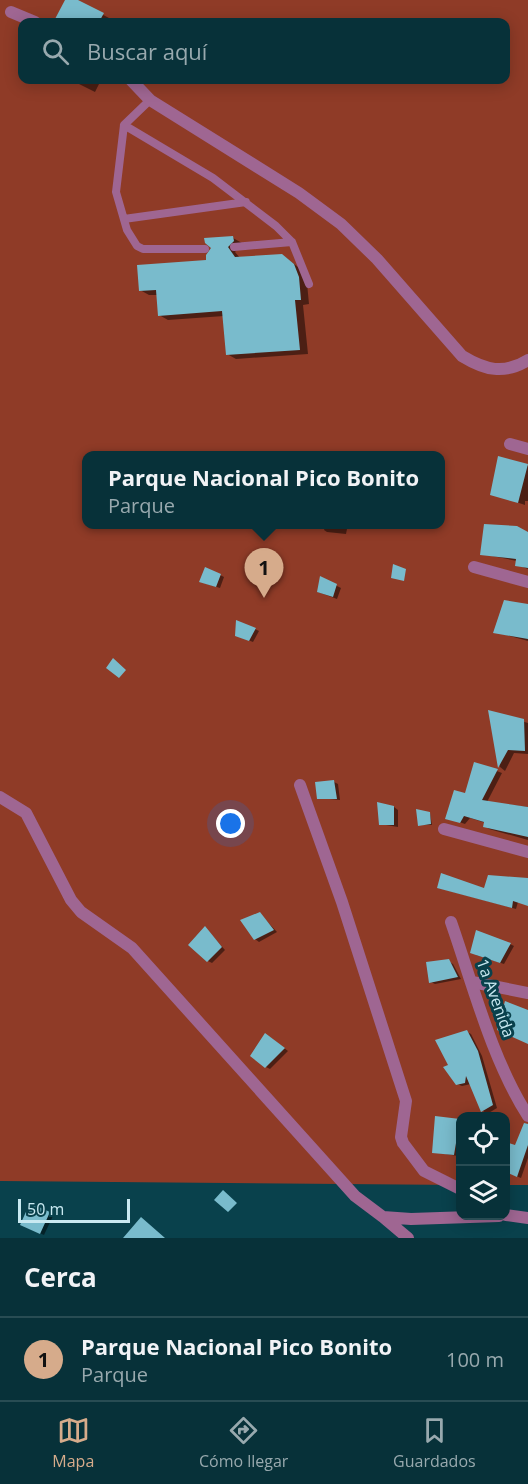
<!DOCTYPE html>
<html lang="es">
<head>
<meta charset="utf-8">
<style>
  body { margin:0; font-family:"Open Sans",sans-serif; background:#153d44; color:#f1f3f6 }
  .controls { position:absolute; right:18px; bottom:18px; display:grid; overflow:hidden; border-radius:12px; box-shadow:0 3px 15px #0003 }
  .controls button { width:54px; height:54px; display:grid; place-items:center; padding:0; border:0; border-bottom:2px solid #284c53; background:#073139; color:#f1f3f6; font:30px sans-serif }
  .scale { position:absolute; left:18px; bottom:15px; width:112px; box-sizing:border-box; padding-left:6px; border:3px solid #c9e9f1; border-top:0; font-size:16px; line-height:21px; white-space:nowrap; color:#c9e9f1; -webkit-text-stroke:4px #09414c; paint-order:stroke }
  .you { position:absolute; left:231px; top:824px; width:21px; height:21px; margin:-15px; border:4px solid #fff; border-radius:50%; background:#1a73e8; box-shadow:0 0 0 9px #1a73e833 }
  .badge { display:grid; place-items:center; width:39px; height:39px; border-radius:50%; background:#d6ab8b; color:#111; font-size:20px; font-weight:700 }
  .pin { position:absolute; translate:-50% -50px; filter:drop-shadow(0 2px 3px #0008) }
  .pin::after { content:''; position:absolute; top:32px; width:21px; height:18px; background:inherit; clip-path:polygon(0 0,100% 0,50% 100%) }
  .popup { position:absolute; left:82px; top:451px; width:363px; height:78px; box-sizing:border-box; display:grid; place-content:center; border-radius:12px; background:#073139; filter:drop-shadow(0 2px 4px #0005); font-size:20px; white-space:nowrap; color:#98a9ae }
  .popup b { font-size:22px; color:#f1f3f6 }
  .popup::after { content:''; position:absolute; left:50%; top:100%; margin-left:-12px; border:12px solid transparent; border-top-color:#073139 }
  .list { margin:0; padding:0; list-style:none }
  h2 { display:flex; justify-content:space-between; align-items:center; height:78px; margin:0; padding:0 24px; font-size:26px }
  h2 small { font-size:20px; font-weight:400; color:#98a9ae }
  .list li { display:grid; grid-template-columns:39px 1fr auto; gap:18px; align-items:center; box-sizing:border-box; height:84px; padding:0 24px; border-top:2px solid #284c53 }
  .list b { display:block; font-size:22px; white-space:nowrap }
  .list p { margin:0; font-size:20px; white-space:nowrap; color:#98a9ae }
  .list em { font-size:20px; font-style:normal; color:#98a9ae }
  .icon { flex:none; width:33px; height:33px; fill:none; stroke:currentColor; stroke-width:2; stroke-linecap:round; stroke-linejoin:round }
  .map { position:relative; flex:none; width:528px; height:1238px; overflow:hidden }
  .search { position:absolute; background:#073139; box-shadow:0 3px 15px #0003; left:18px; right:18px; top:18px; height:66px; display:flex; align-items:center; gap:15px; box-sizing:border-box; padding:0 21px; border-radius:12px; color:#98a9ae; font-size:22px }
  .sheet { height:162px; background:#073139 }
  nav { display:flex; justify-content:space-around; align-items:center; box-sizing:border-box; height:84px; border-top:2px solid #284c53; background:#073139; font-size:16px; color:#98a9ae }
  nav a { display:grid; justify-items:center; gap:3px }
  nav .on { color:#d6ab8b }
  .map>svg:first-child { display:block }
</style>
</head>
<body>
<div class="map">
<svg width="528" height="1238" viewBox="0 0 528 1238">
  <rect width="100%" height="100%" fill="#09414c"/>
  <path fill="#8f3b27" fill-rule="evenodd" d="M0 0H528V1185H506V1116H460V1185L0 1181ZM22 22H506V80H22ZM87 456H441V524H87Z"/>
  <path fill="#0007" d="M66 0H75L109 18 107 22H55Z
    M71 80H101L95 92Z
    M233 238 242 243 235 252 240 258 282 255 302 270 307 283 309 304 303 305 308 354 236 359 227 354 224 316 168 320 159 315 157 295H149L140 290 207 261Z
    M499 458 528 466V501H525V505L492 494Z
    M326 524H348L346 534 327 532 324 530Z
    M528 534V569L517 565V561L482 554Z
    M220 575 224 577 220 588 201 582Z
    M321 578 341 588 337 599 318 592Z
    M528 605V641L495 632Z
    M255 629 259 631 253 642 240 637Z
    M490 712 528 723V754L514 753 505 771 500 767Z
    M475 763 502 773 487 802 528 807V840L489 829 485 826 486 823 470 818 465 824 447 818 466 795Z
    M334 782 338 784 340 800 319 798Z
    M394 807 398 810V827L380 824Z
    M430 813 432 825H419Z
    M528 883V905L518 902 516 909 439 888 485 890Z
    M260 914 277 932 259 942 255 939Z
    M205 928 225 950 212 963 208 961Z
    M510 944 514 946 504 964 476 955Z
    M448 961 453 964 461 979 435 984 431 982Z
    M467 1032 471 1034 482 1056 497 1108 487 1114 483 1111 471 1084 462 1086 457 1084 450 1066Z
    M270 1037 288 1051 270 1069 266 1067Z
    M436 1118 460 1120V1129L454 1133 460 1135 458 1156 433 1152Z
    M528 1136V1158L521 1178 506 1172V1144L515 1147Z
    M49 1213 53 1216 44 1235 25 1227Z"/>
  <path fill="#79bbcc" d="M65 0H78L104 13 99 22H62L55 19Z
    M233 236 234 241 228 247 235 257 282 254 294 264 299 277 301 300H295L300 350 226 355 222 311 158 316 156 290 139 291 137 265 206 260V255L211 248 205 243 204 238Z
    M498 456 528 464 518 503 490 495Z
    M484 524 517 526 528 532V568L515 566 516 559 480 555Z
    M393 564 406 569 404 581 391 578Z
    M205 567 221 574 216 587 199 582Z
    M320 576 337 584 333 597 317 592Z
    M504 600 528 604V639L493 633Z
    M236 620 256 628 249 641 235 636Z
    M113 658 126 670 119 678 106 668Z
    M488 710 524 719 525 751 508 750 498 768Z
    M474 762 498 769 482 800 528 807V837L483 827 484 822 464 816 460 823 445 819 454 790 465 793Z
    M334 780 337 799H317L315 782Z
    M377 802 394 806V825H379Z
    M416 809 430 812 431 824 418 826Z
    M441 873 484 888 488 875 528 878V906L513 901 512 908 437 888Z
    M260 912 274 930 254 940 240 920Z
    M205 926 222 947 207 962 188 945Z
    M476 930 511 943 500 963 470 953Z
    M449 959 458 977 429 983 426 962Z
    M505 1001 528 1010V1044L497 1030Z
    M467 1030 478 1051 493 1105 481 1112 466 1076 465 1083 456 1085 443 1067 448 1065 435 1040Z
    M265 1033 285 1048 265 1068 250 1056Z
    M435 1116 460 1119 454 1155 432 1153Z
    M524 1123 528 1124V1145L517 1177 506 1172V1142L515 1145Z
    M223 1190 237 1203 228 1212 214 1200Z
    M30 1203 50 1212 40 1234 20 1225Z
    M141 1217 165 1238H123Z"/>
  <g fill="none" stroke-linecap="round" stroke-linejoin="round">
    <path stroke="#9f6692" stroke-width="8" d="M150 100 124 125 116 192 127 230 137 246 143 249H205
      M124 125 213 178 276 226 292 242 309 284
      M124 219 246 202
      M234 247 292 242"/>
    <path stroke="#9f6692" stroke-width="12" d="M11 12 35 22
      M131 80 150 100 299 193 341 224 377 259 462 356C485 370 504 375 528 360
      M510 444 528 449
      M474 567 528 582
      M300 785 342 902 406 1101 401 1137 403 1143 424 1171 460 1189
      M0 797 26 813 71 900 81 912 132 948 355 1196 383 1217 411 1219 499 1216
      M444 829 528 852
      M451 922C473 985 492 1060 528 1116
      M472 982 528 993
      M506 1215 528 1218
      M383 1217 408 1238"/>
  </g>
  <g text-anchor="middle" stroke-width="6" stroke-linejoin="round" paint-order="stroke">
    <g font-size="16" fill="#c9e9f1" stroke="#09414c">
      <text transform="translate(496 998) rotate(70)" y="6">1a Avenida</text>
    </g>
  </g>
</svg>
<div class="controls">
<button><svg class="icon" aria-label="locate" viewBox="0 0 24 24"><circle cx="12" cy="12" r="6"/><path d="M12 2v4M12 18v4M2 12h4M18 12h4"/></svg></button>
<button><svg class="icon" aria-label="layers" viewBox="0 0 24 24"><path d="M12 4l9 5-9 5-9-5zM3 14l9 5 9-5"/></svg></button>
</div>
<div class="scale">50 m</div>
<div class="you"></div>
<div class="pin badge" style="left:264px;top:598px">1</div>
<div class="popup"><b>Parque Nacional Pico Bonito</b>Parque</div>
<div class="search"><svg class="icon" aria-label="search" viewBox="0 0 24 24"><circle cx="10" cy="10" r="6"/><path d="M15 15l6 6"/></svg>Buscar aquí</div>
</div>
<section class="sheet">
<h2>Cerca<small></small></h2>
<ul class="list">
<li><span class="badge">1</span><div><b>Parque Nacional Pico Bonito</b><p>Parque</p></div><em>100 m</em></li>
</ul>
</section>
<nav>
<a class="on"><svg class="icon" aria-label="map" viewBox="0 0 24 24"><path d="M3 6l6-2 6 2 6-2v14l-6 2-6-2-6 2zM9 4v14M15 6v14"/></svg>Mapa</a>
<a><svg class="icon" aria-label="directions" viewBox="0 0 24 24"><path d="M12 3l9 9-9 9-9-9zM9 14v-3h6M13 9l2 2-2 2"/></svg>Cómo llegar</a>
<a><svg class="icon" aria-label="saved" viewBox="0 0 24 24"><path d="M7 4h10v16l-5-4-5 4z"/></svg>Guardados</a>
</nav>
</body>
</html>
